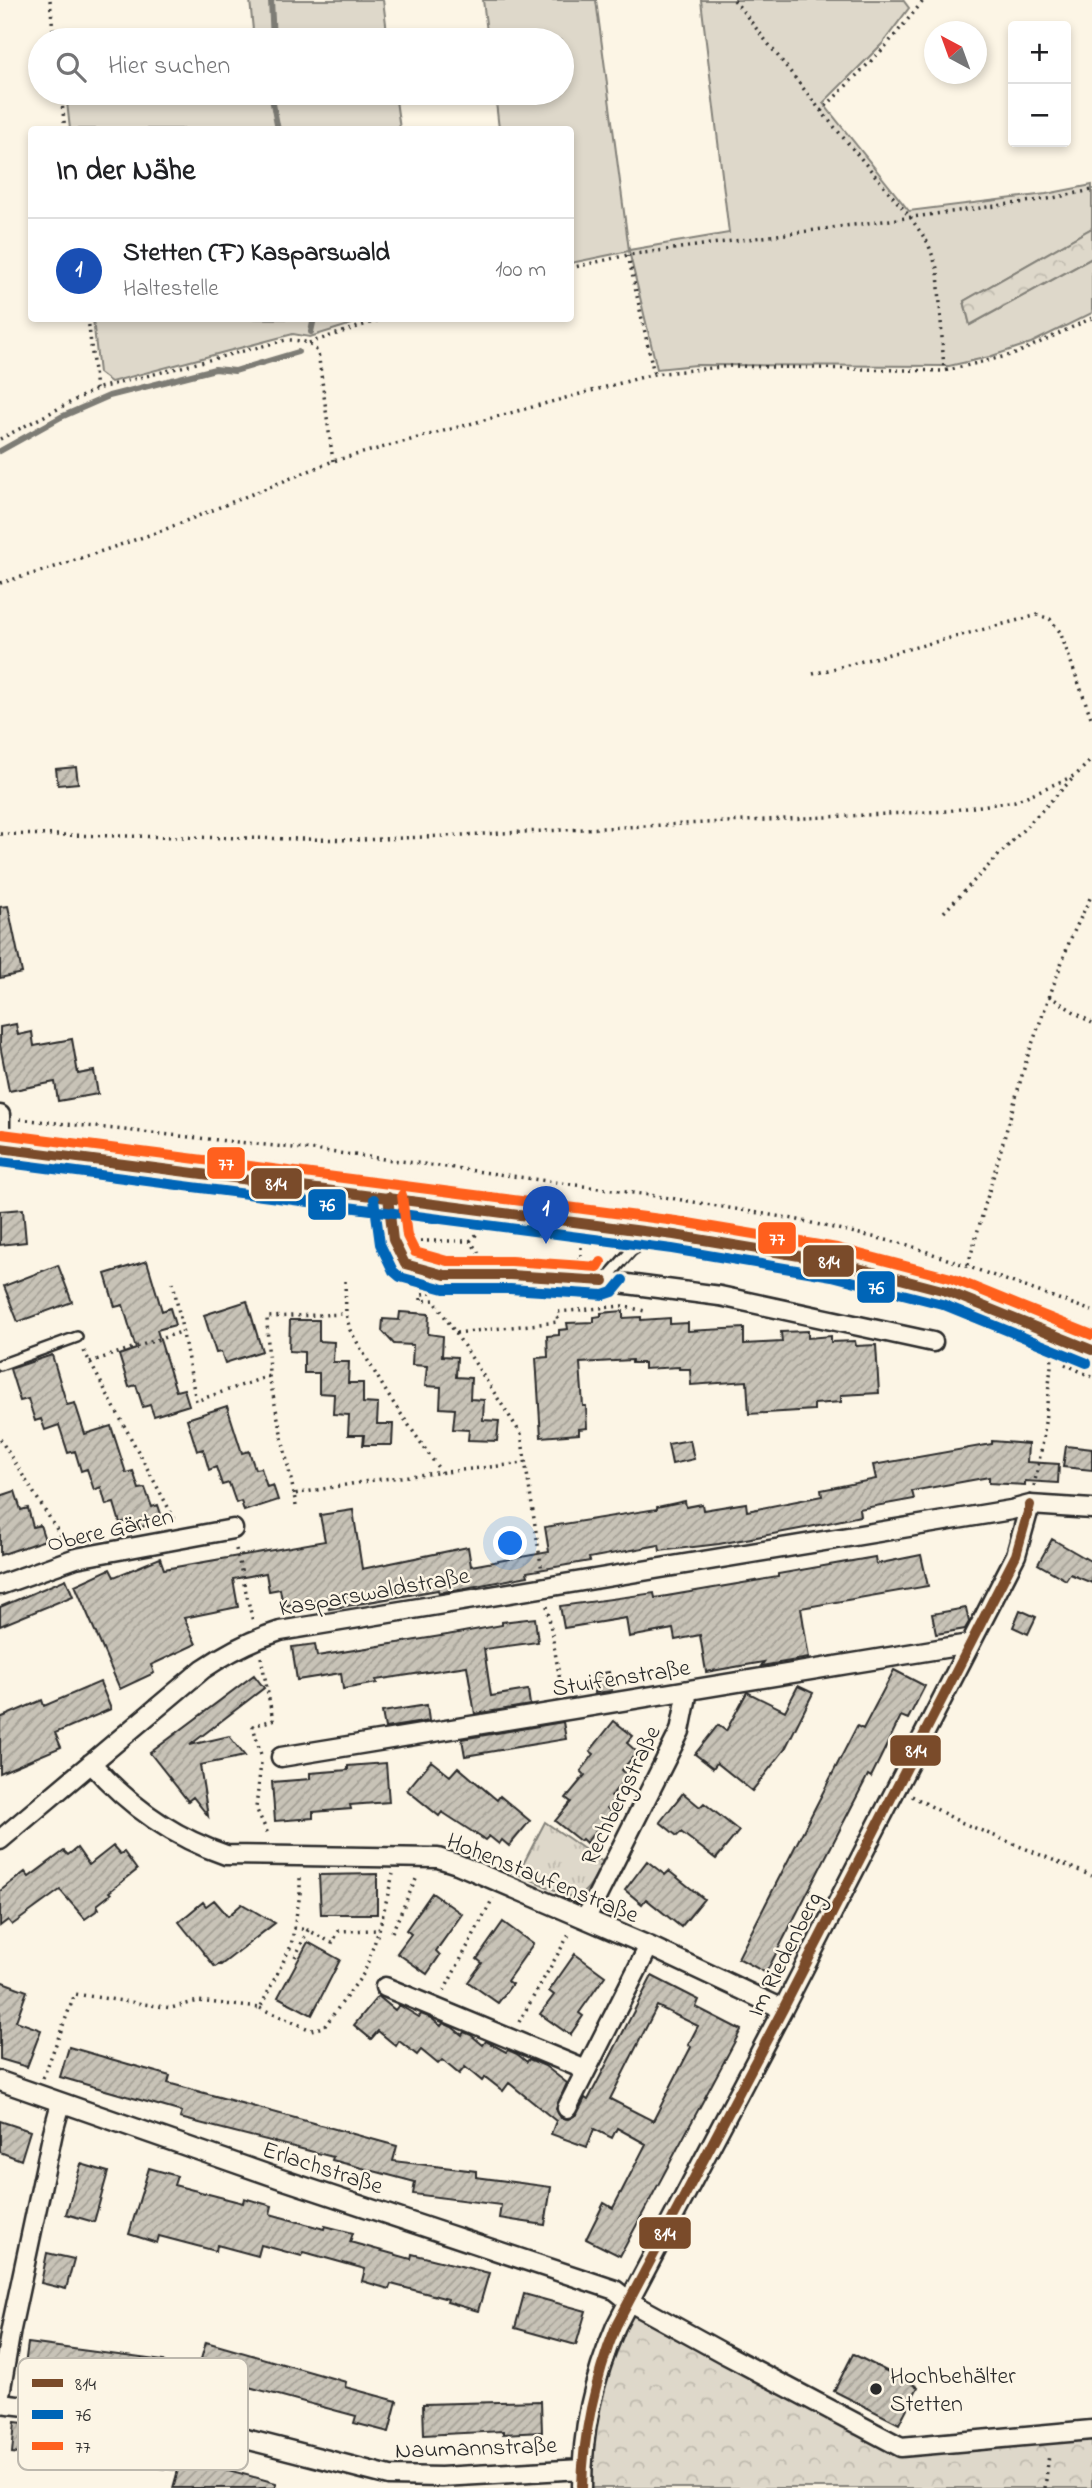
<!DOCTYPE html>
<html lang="de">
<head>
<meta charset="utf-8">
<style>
  body { margin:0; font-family:"Indie Flower",sans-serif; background:#f2f2f2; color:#202124 }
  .controls { position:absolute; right:21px; top:21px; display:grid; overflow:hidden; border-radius:7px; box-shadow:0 4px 10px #0003 }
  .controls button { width:63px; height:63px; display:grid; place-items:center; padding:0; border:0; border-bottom:2px solid #e0e0e0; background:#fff; color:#202124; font:35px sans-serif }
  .compass { position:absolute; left:924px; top:21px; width:63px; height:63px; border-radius:50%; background:#fff; box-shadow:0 4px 10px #0003; rotate:319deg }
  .you { position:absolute; left:511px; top:1544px; width:24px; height:24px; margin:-18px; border:5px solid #fff; border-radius:50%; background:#1a73e8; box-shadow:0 0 0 10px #1a73e833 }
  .badge { display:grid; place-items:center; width:46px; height:46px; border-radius:50%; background:#2b2b2b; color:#fff; font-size:23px; font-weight:700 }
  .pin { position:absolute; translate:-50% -58px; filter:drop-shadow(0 2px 4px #0008) }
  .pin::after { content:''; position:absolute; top:37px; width:24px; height:21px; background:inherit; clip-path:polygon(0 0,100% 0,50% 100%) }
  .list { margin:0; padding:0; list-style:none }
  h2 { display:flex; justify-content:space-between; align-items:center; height:91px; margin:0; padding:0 28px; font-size:30px }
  h2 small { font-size:23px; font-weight:400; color:#757577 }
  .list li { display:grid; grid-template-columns:46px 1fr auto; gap:21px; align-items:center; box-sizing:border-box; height:105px; padding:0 28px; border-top:2px solid #e0e0e0 }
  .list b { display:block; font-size:26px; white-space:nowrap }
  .list p { margin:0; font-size:23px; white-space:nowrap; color:#757577 }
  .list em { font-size:23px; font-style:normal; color:#757577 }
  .icon { flex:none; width:38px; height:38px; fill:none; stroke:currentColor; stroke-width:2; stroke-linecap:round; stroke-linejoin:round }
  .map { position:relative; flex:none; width:1092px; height:2488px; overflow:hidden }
  .search { position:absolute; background:#fff; box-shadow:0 4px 10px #0003; left:28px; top:28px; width:546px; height:77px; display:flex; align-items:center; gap:18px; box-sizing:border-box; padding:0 24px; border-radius:38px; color:#757577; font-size:26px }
  .panel { position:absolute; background:#fff; box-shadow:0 4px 10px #0003; left:28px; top:126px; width:546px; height:196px; border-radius:7px }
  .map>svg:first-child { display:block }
</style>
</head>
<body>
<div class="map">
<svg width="1092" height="2488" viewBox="0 0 1092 2488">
  <defs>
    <pattern id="forest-crowns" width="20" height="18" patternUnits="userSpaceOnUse" patternTransform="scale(1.75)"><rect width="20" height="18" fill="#ded8ca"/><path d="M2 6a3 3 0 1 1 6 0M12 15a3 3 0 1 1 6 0" fill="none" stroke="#bfbaae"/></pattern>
    <pattern id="park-tufts" width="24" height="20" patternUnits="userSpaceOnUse" patternTransform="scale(1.75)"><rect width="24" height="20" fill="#ded8ca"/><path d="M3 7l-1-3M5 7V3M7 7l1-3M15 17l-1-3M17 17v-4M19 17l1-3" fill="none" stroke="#bfbaae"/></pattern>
    <pattern id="building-hatch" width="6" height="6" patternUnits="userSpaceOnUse" patternTransform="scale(1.75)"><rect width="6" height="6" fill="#c8c3b7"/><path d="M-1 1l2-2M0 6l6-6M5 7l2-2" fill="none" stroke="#a39f95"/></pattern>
  </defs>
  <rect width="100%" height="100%" fill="#fcf5e5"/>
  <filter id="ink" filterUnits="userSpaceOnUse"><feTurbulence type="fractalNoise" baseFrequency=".0143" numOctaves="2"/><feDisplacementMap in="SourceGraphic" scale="14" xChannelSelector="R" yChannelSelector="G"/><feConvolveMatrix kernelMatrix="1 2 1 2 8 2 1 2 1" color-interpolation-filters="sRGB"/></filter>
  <g filter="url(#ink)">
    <path fill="#ded8ca" stroke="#84827a" stroke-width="2" d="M250 0H383L388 40H254Z
      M483 0H596L629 250 729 233 701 0H903L909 8 882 44 823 103 909 211 1046 194 1092 185V228L964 301 970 325 1092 258V313L1031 343 989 357 949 366 696 365 657 369 629 251 571 263 570 130 499 129 495 93H562V40H488Z
      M66 93H395L400 129H70Z
      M93 319V318L368 319 310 337 293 334 111 382 99 373Z"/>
    <path fill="url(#forest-crowns)" stroke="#84827a" stroke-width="2" d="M1092 228V258L970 325 964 301Z
      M630 2302 901 2447 1092 2430V2488H582L586 2430Z"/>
    <path fill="url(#park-tufts)" stroke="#84827a" stroke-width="2" d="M545 1822 603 1862C595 1876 589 1894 573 1898L518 1874Z"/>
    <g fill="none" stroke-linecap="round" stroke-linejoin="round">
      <path stroke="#7d7b74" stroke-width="6" d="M271 0 273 40
        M271 93 278 130
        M311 332 314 318
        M0 451 61 417 109 396 215 369 235 371 298 352"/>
    </g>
    <path fill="url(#building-hatch)" stroke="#2b2b2b" stroke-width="2" fill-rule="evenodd" d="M76 767 78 783 58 785 56 769Z
      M8 906 22 973 0 978V907Z
      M16 1024 18 1035 32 1032 34 1046 72 1039 78 1074 94 1071 98 1094 58 1101 55 1082 9 1091 0 1045V1027Z
      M23 1209 26 1242 0 1245V1211Z
      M147 1261 162 1311 170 1308 175 1325 157 1330 176 1391 184 1389 189 1405 154 1416 150 1405 143 1407 136 1385 129 1387 119 1355 136 1349 123 1305 115 1307 105 1274Z
      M58 1265 72 1302 18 1322 4 1286Z
      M247 1301 262 1351 225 1363 221 1352 216 1353 204 1315Z
      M623 1311V1318L641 1317V1320L670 1318V1324L688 1323V1331L744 1328V1344L782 1342 781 1332 808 1331V1338L831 1336V1342L855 1341 856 1346 876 1345 879 1393 841 1395V1402L814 1404V1410L749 1414 747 1381 691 1385 690 1369H679V1367L644 1369V1363H632V1360L580 1363 583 1406H586L587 1428 579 1429V1434L541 1437 536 1358 548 1357 547 1336 559 1335V1330L568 1329 567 1323 594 1322V1317L601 1316V1313Z
      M400 1312 429 1314 428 1334 443 1336 442 1356 457 1357 456 1377 471 1378 470 1399 484 1400 483 1420 499 1421 497 1441 468 1440 469 1430 453 1429 455 1409 440 1408 441 1387 425 1386 427 1366 412 1365 413 1345 394 1344 382 1331 383 1319 399 1320Z
      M290 1320H319V1341L334 1342 333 1362H349L348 1383H363V1403L378 1404 377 1424H393L392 1445H363L364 1435H348L349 1415 333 1414 334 1394 319 1393V1373H304V1352L289 1351Z
      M52 1355 67 1405 75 1403 85 1434 111 1426 126 1473 133 1471 139 1489 145 1488 152 1507 158 1505 163 1520 129 1531 126 1521 120 1523 114 1503 106 1505 101 1487 94 1490 87 1469 81 1471 75 1451 68 1453 59 1425 45 1430 41 1419 35 1421 28 1399 20 1401 10 1369Z
      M227 1406 242 1453 249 1451 255 1469 261 1468 267 1487 273 1485 278 1500 244 1511 241 1501 236 1503 229 1483 222 1485 216 1467 209 1470 203 1449 197 1451 187 1419Z
      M690 1440 694 1459 672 1464 668 1444Z
      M992 1441 1028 1444 1027 1462 1059 1464 1058 1483 1025 1481V1485L989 1483V1477L912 1491 914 1499 859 1509 860 1516 805 1528 719 1544 660 1551 659 1545 589 1558 590 1561 527 1572 528 1576 439 1593 438 1590 329 1609 327 1599 283 1606 280 1589 269 1591 266 1573 233 1579 238 1607 184 1618 196 1644 151 1665 154 1673 120 1689 75 1585 110 1569 114 1577 160 1558 164 1569 325 1541 320 1515 353 1510 362 1569 468 1547 471 1566 549 1552 545 1527 657 1509V1507L685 1501 686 1507 702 1504 703 1510 746 1503 747 1511 822 1496 821 1490 876 1479 873 1465 992 1444Z
      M1066 1446 1092 1449V1470L1063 1467Z
      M15 1491 21 1510 28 1508 33 1527 40 1525 45 1540 0 1555V1496Z
      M1052 1539 1092 1562V1583L1070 1574 1066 1580 1038 1564Z
      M921 1555 928 1586 801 1608 809 1658 761 1666 764 1662 706 1672 700 1635 675 1640 673 1629 629 1637 626 1618 564 1628 560 1606 654 1593 655 1598 778 1577V1574L875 1557 876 1564Z
      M66 1579 73 1596 0 1626V1607Z
      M966 1608 969 1622 965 1629 936 1634 932 1614Z
      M1020 1610 1036 1617 1028 1634 1013 1627Z
      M535 1618 538 1642 484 1649 491 1696 528 1690 530 1705 475 1714 467 1666 376 1680 377 1683 343 1689 341 1673 297 1680 292 1647 315 1644 317 1656 447 1635 502 1625V1622Z
      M894 1670 925 1686 908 1719 901 1716 871 1777 868 1775 766 1973 738 1958 857 1726 863 1729Z
      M609 1672 612 1691 595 1693 592 1675Z
      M254 1675 264 1688 190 1745 229 1736 245 1756 200 1765 208 1816 193 1797 188 1801 150 1753Z
      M100 1682 111 1709 55 1733 61 1747 0 1773V1718L42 1700 44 1706Z
      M798 1686 813 1693 785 1749 752 1791 717 1763 713 1768 695 1754 718 1725 726 1731 747 1692 785 1711Z
      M427 1705 429 1721 385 1728 382 1712Z
      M614 1721 633 1736 627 1743 637 1752 622 1770 628 1776 611 1796 614 1799 607 1808 611 1812 586 1843 582 1839 580 1841 555 1821 571 1802 566 1798 585 1775 581 1771 594 1754 590 1751Z
      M563 1722 566 1739 465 1756 462 1739Z
      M431 1761 450 1776 458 1767 497 1800 500 1796 530 1821 509 1846 502 1840 499 1844 489 1836 485 1840 442 1812 439 1816 407 1790Z
      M386 1763 389 1802 350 1805 351 1809 313 1812V1818L275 1821 272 1782 310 1779V1773L348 1770V1766Z
      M683 1793 700 1807 704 1803 739 1831 716 1859 681 1832 677 1836 660 1822Z
      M113 1846 120 1854 124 1852 137 1870 109 1892 111 1894 97 1905 99 1909 85 1919 60 1890 12 1925 8 1920 0 1926V1891L25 1872 29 1877 64 1851 68 1855 77 1848 89 1865Z
      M647 1861 665 1875 669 1871 704 1899 681 1927 646 1899 642 1904 625 1890Z
      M377 1874V1914H321L319 1875Z
      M432 1893 462 1914 436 1951 440 1955 427 1974 397 1953 411 1934 406 1930Z
      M214 1900 228 1916 242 1904 275 1923 221 1965 220 1964 215 1967 179 1922 203 1902 206 1906Z
      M503 1922 533 1944 507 1981 512 1984 498 2003 468 1982 482 1963 477 1959Z
      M308 1942 340 1960 312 2015 278 1997Z
      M575 1954 605 1976 579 2013 583 2016 570 2035 540 2014 554 1995 549 1991Z
      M652 1976 699 2000 696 2007 741 2030 620 2256 586 2239 604 2203 613 2208 646 2144 617 2128 612 2138 594 2129 587 2147 551 2134 556 2121 509 2083 503 2091 485 2077 482 2081 465 2067 459 2074 442 2060 438 2064 421 2050 417 2055 399 2041 396 2046 378 2031 371 2039 354 2025 378 1996 395 2010 399 2005 419 2017 421 2014 431 2018 441 2026 443 2023 452 2027 462 2035 464 2032 471 2035 483 2045 486 2041 506 2052 508 2050 517 2054 527 2062 529 2059 545 2066 567 2083 556 2108 561 2118 568 2119 577 2114 585 2098 588 2100ZM657 2006 698 2026 688 2045 691 2047 653 2121 610 2099Z
      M0 1981 27 1991 16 2021 41 2030 27 2067 0 2059Z
      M69 2047 170 2076 168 2083 397 2146 393 2161 476 2171V2177L551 2187 545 2225 499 2218 501 2205 413 2194 415 2182 332 2160 333 2157 180 2118 182 2112 60 2077Z
      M0 2121 30 2131 21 2160 0 2152Z
      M81 2164 108 2172 94 2222 66 2214Z
      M149 2168 177 2176 174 2185 243 2203 244 2198 272 2206 270 2214 324 2229 325 2226 353 2233 350 2242 411 2259 412 2254 489 2273 478 2311 447 2302 448 2299 391 2284 389 2289 362 2281 365 2269 304 2252 302 2256 261 2245 258 2256 217 2245 216 2251 159 2236 157 2243 129 2234Z
      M47 2253 74 2259 66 2289 41 2283Z
      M524 2294 586 2311 576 2345 515 2328Z
      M206 2342 346 2382 345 2387 397 2401 389 2432 354 2423 356 2416 197 2373Z
      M28 2343 164 2361 159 2392 24 2373Z
      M853 2354 918 2387 899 2424 834 2391Z
      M541 2401 542 2432 503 2434V2431L424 2435 423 2404Z
      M15 2422 74 2429V2431L156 2438 155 2450 276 2483V2488H173L178 2470 12 2453Z"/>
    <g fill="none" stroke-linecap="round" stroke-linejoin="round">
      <g stroke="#2b2b2b" stroke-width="14">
        <path id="service" d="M605 1280 631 1251 654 1236
          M0 1365 77 1337"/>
      </g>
      <g stroke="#2b2b2b" stroke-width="23">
        <path id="minor" d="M0 1115V1148
          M388 1197 393 1240 405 1264 445 1275H510L604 1281 720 1296 933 1342
          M0 1585 76 1558 233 1529
          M281 1757 969 1644
          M91 1763C128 1805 172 1837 226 1855L438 1858 457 1864 649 1946 783 2009
          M0 1840 203 1669C228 1652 251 1640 280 1631L1011 1510 1030 1505 1092 1509
          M586 1918 680 1731 688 1691
          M385 1987 586 2070
          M0 2081 278 2178 615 2290 630 2302 723 2353 901 2447 1092 2430
          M567 2108 649 1946
          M0 2394 11 2329 53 2132 61 2103
          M0 2403 191 2425 390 2476 441 2477 582 2469
          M582 2488C582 2429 593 2380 616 2326L783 2009 1016 1555 1030 1505"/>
      </g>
      <g stroke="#2b2b2b" stroke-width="26">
        <path id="tertiary" d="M0 1148 674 1235 835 1262 946 1291 1092 1350"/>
      </g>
      <path stroke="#2b2b2b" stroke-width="3.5" stroke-dasharray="2 5" stroke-linecap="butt" d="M50 0 54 40
        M734 0 821 111 910 217 928 243 938 271 944 371
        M61 93 65 130
        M821 111 885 47 924 0
        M628 255 654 374
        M570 268 628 255 1048 199 1092 190
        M88 318 96 389
        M309 343 385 318
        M0 439 96 389 286 340C301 340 308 341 318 352L333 461
        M0 583 46 570 161 531 333 461 654 374 731 366 944 371 1015 354 1092 318
        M813 674 1038 615 1050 619 1060 632 1092 720
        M0 834 362 840 947 811 1015 801 1076 775 1092 759
        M944 912 1075 776
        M1049 996 1092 1023
        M20 1119 322 1151 447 1167 670 1198 794 1219 908 1245 1092 1311
        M413 1241H470L482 1257
        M470 1241 479 1232
        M577 1259H581V1242
        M968 1265 1027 1058 1070 940 1092 894
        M345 1281 346 1314 350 1330 388 1395 441 1472
        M173 1282 196 1401 269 1376
        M431 1293 421 1294V1301L434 1300 521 1434 542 1571
        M456 1333 557 1322 558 1312 622 1306 645 1311
        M84 1351 175 1520
        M90 1362 184 1331
        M1065 1364 1092 1377
        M0 1439 66 1544
        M1034 1486 1043 1441 1052 1357
        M294 1494 269 1376 267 1317 346 1314
        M296 1506 294 1494 374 1480 525 1463
        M236 1549 253 1622
        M547 1606 562 1692
        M261 1657 273 1720 253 1726 261 1755
        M261 1763 256 1808 269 1836
        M912 1796 958 1821 1092 1876
        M294 1928 308 1930
        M392 1932 417 1877
        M295 1957 308 1930 332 1943 339 1931 379 1930
        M444 1991 493 1898
        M260 2008 311 2030 324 2027 364 1973 379 1930 393 1874
        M519 2022 571 1931
        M43 2078 75 1994 171 2008 198 2001 260 2008 291 1946 300 1894V1874
        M1045 2488 1049 2454"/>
      <use href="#service" stroke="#fcf5e5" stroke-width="9"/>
      <use href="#minor" stroke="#fcf5e5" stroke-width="18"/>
      <use href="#tertiary" stroke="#fcf5e5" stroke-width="21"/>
      <g stroke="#fcf5e5" stroke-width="16">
        <path id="bus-1" d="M0 1148 674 1235 835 1262 946 1291 1092 1350
          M388 1197 393 1240 405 1264 445 1275H510L604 1281
          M582 2488C583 2431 595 2379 616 2326L783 2009 1016 1555 1030 1505"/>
      </g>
      <g stroke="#fcf5e5" stroke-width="16">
        <path id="bus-2" d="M0 1162 672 1249 832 1276 942 1304 1087 1363
          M374 1199 380 1244 393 1271 400 1277 444 1289H510L604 1295 613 1292 623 1280"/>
      </g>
      <g stroke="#fcf5e5" stroke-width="16">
        <path id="bus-3" d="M2 1134 676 1221 837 1248 951 1278 1092 1335
          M402 1195 407 1236 415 1252 447 1261H511L598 1267 601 1262"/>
      </g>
      <use href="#bus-1" stroke="#7a4b2a" stroke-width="10"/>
      <use href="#bus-2" stroke="#0065b7" stroke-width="10"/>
      <use href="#bus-3" stroke="#ff601e" stroke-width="10"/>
    </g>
  </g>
  <circle fill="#2b2b2b" stroke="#fcf5e5" stroke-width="2.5" cx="876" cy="2389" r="7"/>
  <g text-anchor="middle" stroke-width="5" stroke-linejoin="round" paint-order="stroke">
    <g font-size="24" fill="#2b2b2b" stroke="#fcf5e5">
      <text transform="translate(110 1529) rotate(-13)" y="8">Obere Gärten</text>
      <text transform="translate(374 1591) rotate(-10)" y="8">Kasparswaldstraße</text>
      <text transform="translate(621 1677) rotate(-9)" y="8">Stuifenstraße</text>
      <text transform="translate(620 1795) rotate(-64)" y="8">Rechbergstraße</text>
      <text transform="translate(543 1877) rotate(22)" y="8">Hohenstaufenstraße</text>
      <text transform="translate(784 1954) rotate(-63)" y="8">Im Riedenberg</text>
      <text transform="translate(323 2167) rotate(18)" y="8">Erlachstraße</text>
      <text transform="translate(476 2447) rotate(-2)" y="8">Naumannstraße</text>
    </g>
    <g font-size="24" fill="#2b2b2b" stroke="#fcf5e5" text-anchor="start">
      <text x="890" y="2383">Hochbehälter<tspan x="890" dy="28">Stetten</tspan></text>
    </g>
  </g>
  <rect x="18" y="2358" width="230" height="112" rx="10" fill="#fcf5e5" stroke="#bdb8ad" stroke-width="2"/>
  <rect x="32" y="2379" width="31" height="8" fill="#7a4b2a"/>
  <rect x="32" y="2410" width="31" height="9" fill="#0065b7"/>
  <rect x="32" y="2442" width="31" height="8" fill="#ff601e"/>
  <g font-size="19" fill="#2b2b2b">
    <text x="75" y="2390">814</text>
    <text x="75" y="2421">76</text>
    <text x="75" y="2453">77</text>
  </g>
  <g stroke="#fcf5e5" stroke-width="2.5">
    <rect x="206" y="1146" width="40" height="34" rx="7" fill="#ff601e"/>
    <rect x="250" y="1167" width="53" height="33" rx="7" fill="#7a4b2a"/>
    <rect x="307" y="1188" width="40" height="33" rx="7" fill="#0065b7"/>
    <rect x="757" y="1221" width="40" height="34" rx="7" fill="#ff601e"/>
    <rect x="802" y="1244" width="53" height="34" rx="7" fill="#7a4b2a"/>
    <rect x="856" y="1270" width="40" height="34" rx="7" fill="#0065b7"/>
    <rect x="889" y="1734" width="53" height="33" rx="7" fill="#7a4b2a"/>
    <rect x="638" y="2216" width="54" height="34" rx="7" fill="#7a4b2a"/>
  </g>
  <g font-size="19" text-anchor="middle" font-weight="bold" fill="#fff">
    <text x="226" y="1170">77</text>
    <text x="276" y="1190">814</text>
    <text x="327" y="1211">76</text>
    <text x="777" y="1245">77</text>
    <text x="829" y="1268">814</text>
    <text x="876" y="1294">76</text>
    <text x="916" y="1757">814</text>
    <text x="665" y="2240">814</text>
  </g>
</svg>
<div class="controls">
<button>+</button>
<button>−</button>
</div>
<svg class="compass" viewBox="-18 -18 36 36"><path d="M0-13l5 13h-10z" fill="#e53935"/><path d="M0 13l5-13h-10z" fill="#757577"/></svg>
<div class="you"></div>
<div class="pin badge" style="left:546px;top:1244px;background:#1a4fb4">1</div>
<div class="search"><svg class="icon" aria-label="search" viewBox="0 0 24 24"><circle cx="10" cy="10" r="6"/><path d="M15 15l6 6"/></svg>Hier suchen</div>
<section class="panel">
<h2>In der Nähe<small></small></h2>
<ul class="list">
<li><span class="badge" style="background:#1a4fb4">1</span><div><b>Stetten (F) Kasparswald</b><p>Haltestelle</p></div><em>100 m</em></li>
</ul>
</section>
</div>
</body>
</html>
